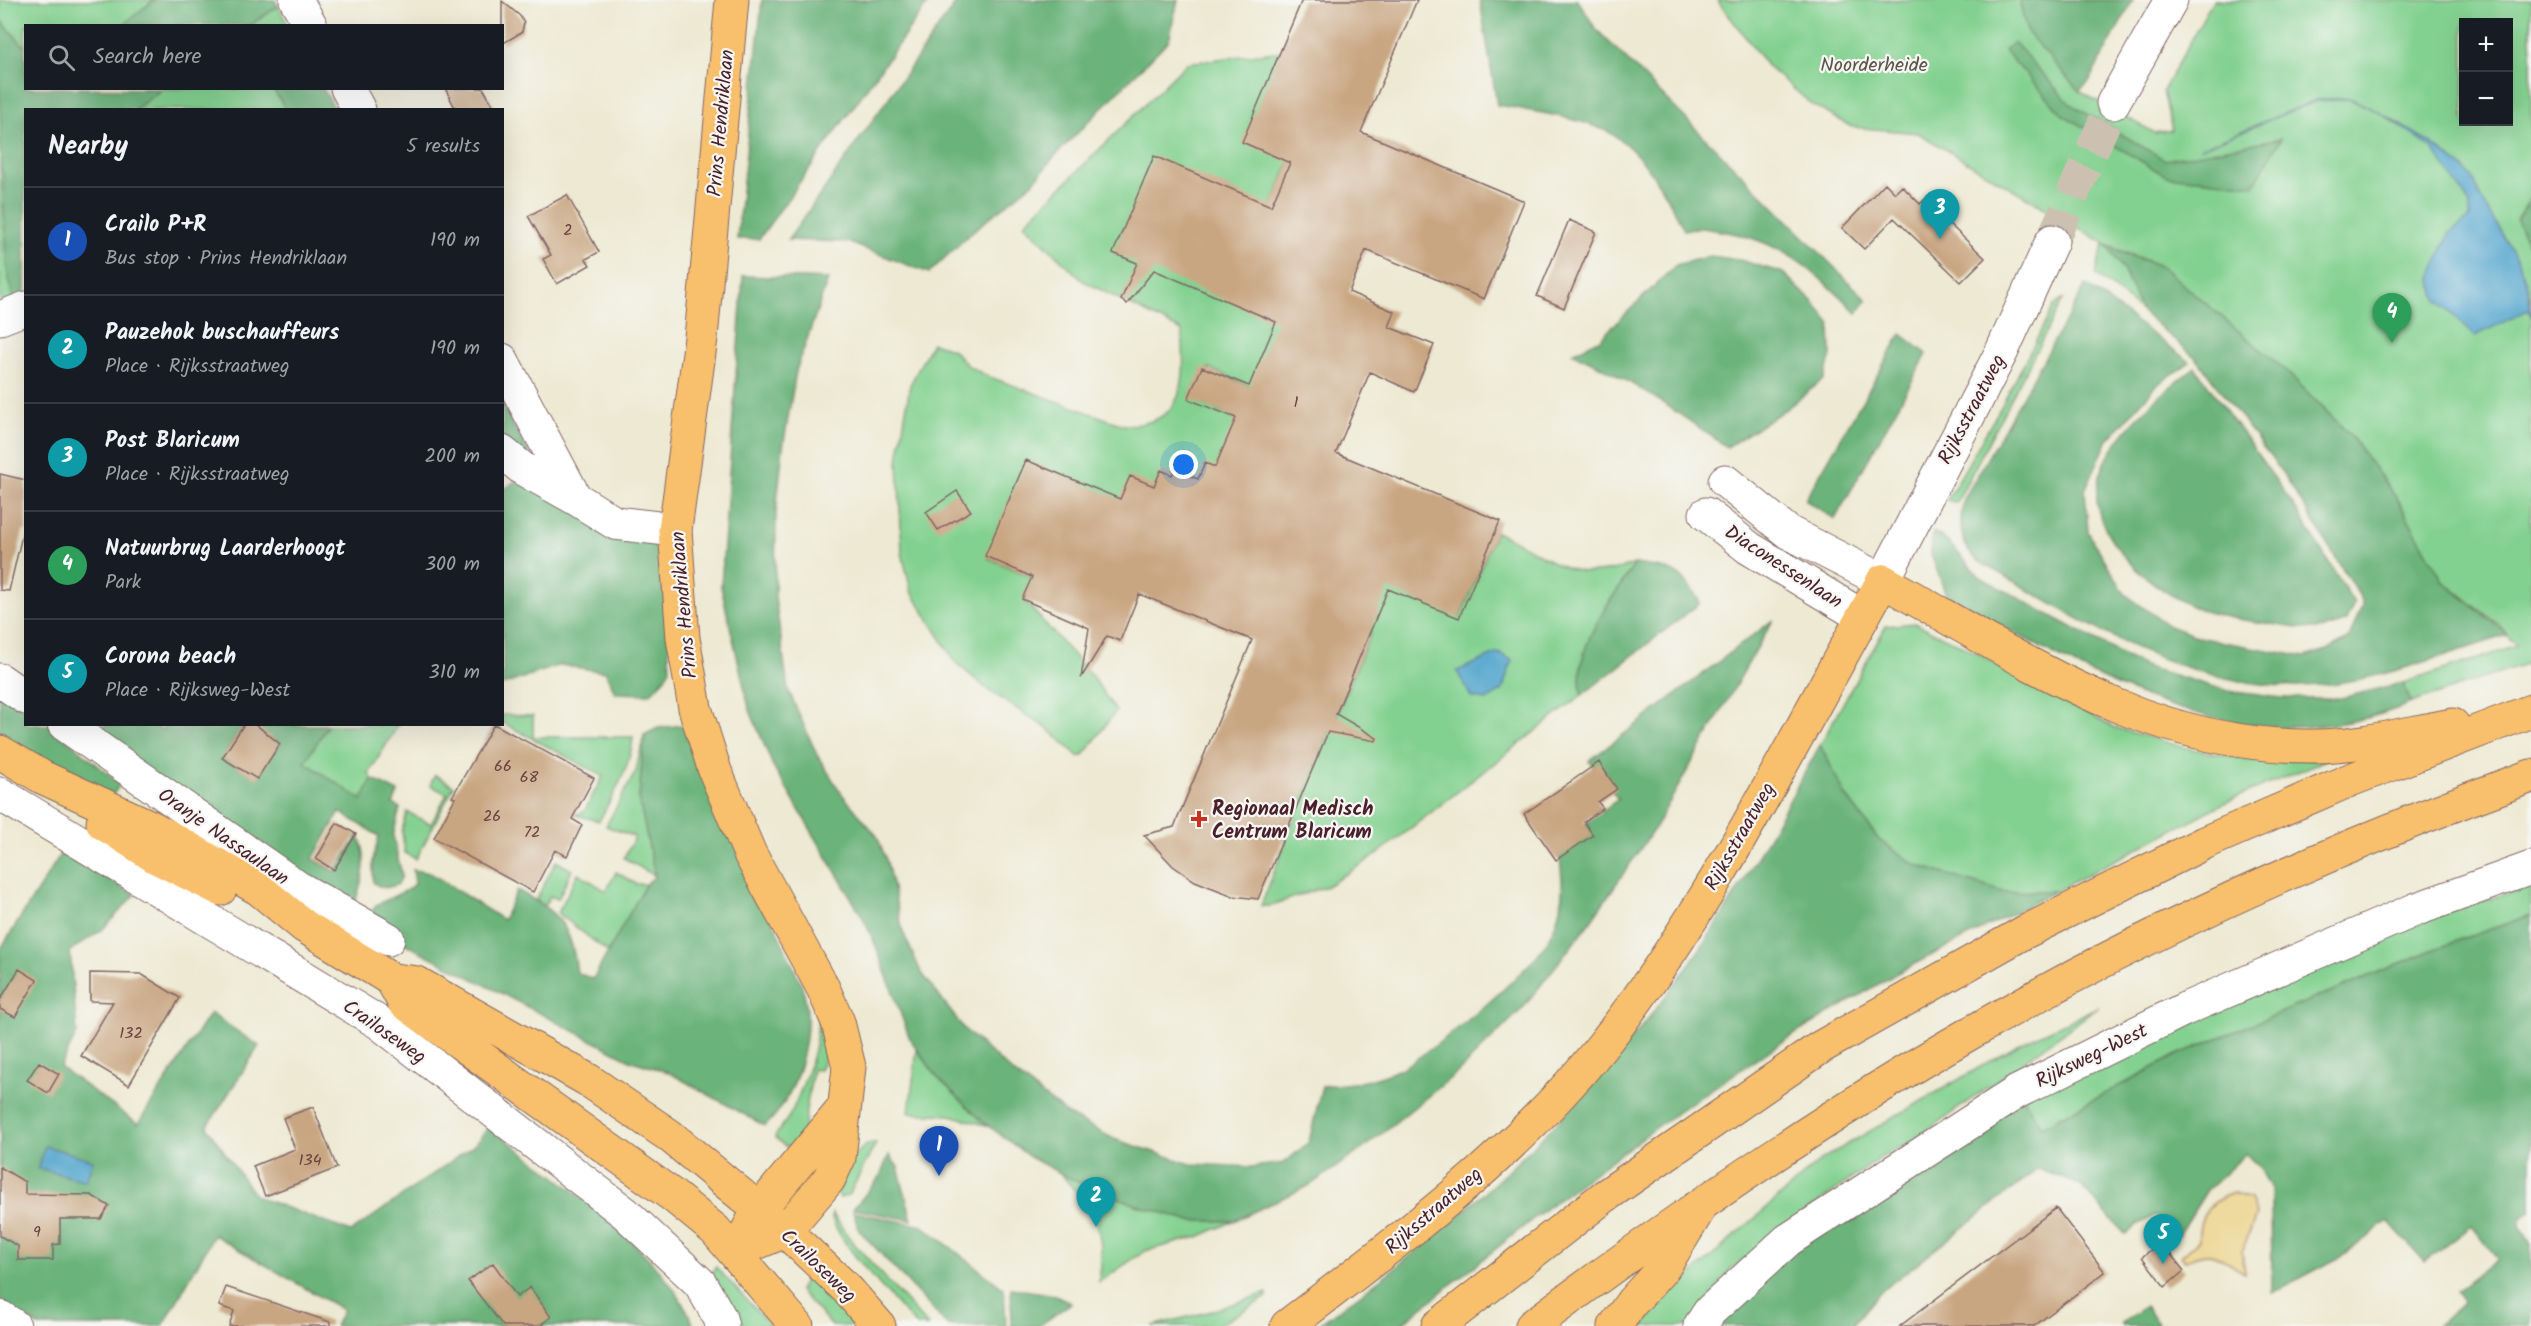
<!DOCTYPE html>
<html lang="en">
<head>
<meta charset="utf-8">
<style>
  body { margin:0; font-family:Kalam,sans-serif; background:#242831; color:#f1f3f6 }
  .controls { position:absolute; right:18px; top:18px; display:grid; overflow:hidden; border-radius:0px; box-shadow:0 6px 24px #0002 }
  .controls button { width:54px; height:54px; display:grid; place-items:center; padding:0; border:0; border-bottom:2px solid #363941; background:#171b24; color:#f1f3f6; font:30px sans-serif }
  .you { position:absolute; left:1184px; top:465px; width:21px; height:21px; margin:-15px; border:4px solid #fff; border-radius:50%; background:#1a73e8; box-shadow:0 0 0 9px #1a73e833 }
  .badge { display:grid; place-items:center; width:39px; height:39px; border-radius:50%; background:#c8321e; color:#fff; font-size:20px; font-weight:700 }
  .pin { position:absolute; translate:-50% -50px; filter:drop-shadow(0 2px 3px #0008) }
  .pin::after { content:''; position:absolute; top:32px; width:21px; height:18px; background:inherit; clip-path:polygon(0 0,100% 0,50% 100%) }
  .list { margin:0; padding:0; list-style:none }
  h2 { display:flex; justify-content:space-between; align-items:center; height:78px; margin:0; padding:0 24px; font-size:26px }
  h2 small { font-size:20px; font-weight:400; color:#9ea1a6 }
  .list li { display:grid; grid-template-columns:39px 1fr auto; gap:18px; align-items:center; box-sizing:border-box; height:108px; padding:0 24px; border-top:2px solid #363941 }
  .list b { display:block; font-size:22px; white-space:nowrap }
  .list p { margin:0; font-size:20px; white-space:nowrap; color:#9ea1a6 }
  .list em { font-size:20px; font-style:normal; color:#9ea1a6 }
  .icon { flex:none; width:33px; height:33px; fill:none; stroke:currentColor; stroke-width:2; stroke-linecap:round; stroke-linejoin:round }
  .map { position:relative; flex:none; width:2531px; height:1326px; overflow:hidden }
  .search { position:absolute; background:#171b24; box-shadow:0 6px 24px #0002; left:24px; top:24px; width:480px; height:66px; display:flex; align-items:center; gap:15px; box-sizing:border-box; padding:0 21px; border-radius:0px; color:#9ea1a6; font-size:22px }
  .panel { position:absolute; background:#171b24; box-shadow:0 6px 24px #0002; left:24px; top:108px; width:480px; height:618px; border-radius:0px }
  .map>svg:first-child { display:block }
</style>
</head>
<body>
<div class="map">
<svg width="2531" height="1326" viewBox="0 0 2531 1326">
  <rect width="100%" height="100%" fill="#f6f6f2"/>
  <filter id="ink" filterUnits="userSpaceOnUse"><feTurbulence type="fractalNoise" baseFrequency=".0167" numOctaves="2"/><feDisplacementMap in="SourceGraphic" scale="12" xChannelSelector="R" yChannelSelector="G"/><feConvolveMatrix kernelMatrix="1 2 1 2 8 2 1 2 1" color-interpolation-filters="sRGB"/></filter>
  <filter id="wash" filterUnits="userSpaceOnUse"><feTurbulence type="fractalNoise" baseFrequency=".008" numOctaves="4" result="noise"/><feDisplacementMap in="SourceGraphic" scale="24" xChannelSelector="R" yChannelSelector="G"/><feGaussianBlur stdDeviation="1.35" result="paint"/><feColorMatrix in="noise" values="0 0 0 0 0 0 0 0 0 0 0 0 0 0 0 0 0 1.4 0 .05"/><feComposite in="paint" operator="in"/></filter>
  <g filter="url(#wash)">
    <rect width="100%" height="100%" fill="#ede9d2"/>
    <path fill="#83d190" stroke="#66785e" stroke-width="1.5" fill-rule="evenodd" d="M0 0H154L123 25 26 26 25 47 0 20Z
      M1717 0H2132L2079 91 2155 133 2172 130 2163 91 2213 0H2531V198L2516 220 2531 250V662L2411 703 2403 683 2517 646 2499 625 2443 581 2397 499 2351 436 2284 369 2161 266 2106 245 2122 267 2142 312 2095 274 2104 243 1918 133 1852 127 1814 106 1769 68ZM2464 22H2508V122H2464Z
      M278 6 287 23 284 25 250 26Z
      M1282 51 1290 161 1271 207 1278 320 1251 387 1209 368 1196 401 1239 420 1268 481 1120 500 1028 462 988 558 1034 578 1025 601 1092 676 1116 711 1083 756 1079 757 1048 729 988 690 956 663 911 591 902 553 898 461 910 385 932 343 952 349 968 366 987 376 1123 425C1187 426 1186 380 1182 331L1083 281 1024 224 1187 63Z
      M163 88 273 89 286 109 135 110Z
      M0 166 3 172 6 264 13 300 0 306Z
      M2064 298 1956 503 1947 500 2001 407 2054 306Z
      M1496 532C1555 557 1566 587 1635 564 1611 601 1571 648 1582 695L1375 856 1327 886 1269 906H1261L1302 798 1371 633 1346 623 1365 578 1460 617Z
      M1915 623 1979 654 2113 727 2187 748 2245 759H2328L2226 802 2056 891 2003 892 1916 865 1879 840 1846 796 1820 745 1886 626Z
      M502 715 533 716V737H633C630 769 614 793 599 821L575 815 584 812 603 776 503 723Z
      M328 725H398L369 773 372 779 362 800 304 762Z
      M644 735 639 799 655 876 624 858 635 837 606 826 636 771Z
      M435 775 454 786 416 859 405 853 402 831 407 812 431 824 447 794 430 785Z
      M556 861 572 870 558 899 550 896 545 906 536 900Z
      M616 872 636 884H646L608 952 558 913 578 873 606 891Z
      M2531 886V915L2437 948 2177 1055 2042 1127 2021 1095 2400 926Z
      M2099 1007 1913 1141 1882 1157 1797 1218 1730 1270 1690 1326H1642L1676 1288 1822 1159 2018 1045Z
      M817 1008 829 1047 820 1070 813 1069 806 1110 805 1129 792 1146 786 1147 775 1137C780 1127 789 1119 793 1109 806 1079 821 1041 817 1008Z
      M917 1049 937 1077 989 1126 950 1115 909 1113Z
      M870 1143H876L849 1195 840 1198 836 1190 852 1156Z
      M1060 1173 1137 1205 1191 1221H1234L1198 1237 1145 1251 1099 1282C1108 1230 1093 1211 1060 1173Z
      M832 1213 850 1239 928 1326H917C900 1306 828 1234 832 1213Z
      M716 1267 771 1326H730L708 1277Z
      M809 1275 860 1326H832L799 1290Z
      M1267 1293V1297L1217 1326H1152L1208 1312Z"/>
    <path fill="#6ab37a" stroke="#5a6952" stroke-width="1.5" d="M154 0H275L278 6 250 25H123Z
      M762 0H930L759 239H737Z
      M958 0H1178L1169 40 1053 158 1033 183 973 231 929 273 847 242 788 240Z
      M1480 0H1578L1595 28 1867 300 1857 313C1815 271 1781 240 1721 231 1708 229 1697 226 1684 230 1666 194 1640 144 1600 128 1573 117 1527 110 1497 105Z
      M2019 0H2133L2088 83 2079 91 2027 32Z
      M0 20 25 47 26 88 162 89 135 109 26 110 25 294 13 300 6 264 3 173 0 166Z
      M2014 42 2070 104 2165 160 2281 138 2254 185 2166 176 2063 115 2004 50Z
      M273 89H323L335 109H286Z
      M2531 198V250L2516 220Z
      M2105 244 2117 251 2161 266 2284 369 2351 436 2397 499 2443 581 2508 635C2439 656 2369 686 2297 686 2194 687 2095 631 2010 579 1999 572 1976 563 1969 551 1958 533 1960 519 1964 499L2086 285 2190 362 2157 385 2108 440 2085 490 2088 532 2125 594 2169 626 2202 638 2305 657 2330 649 2349 638 2362 606V600L2287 479 2197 359 2142 312 2122 267Z
      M1710 256 1740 260 1783 273 1813 302 1830 323 1831 355 1824 379 1786 409 1727 447C1677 412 1628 377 1572 353L1599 340 1676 265Z
      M743 276 828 279 796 371 783 447 776 511 775 597 788 689 817 755 841 793 877 836 887 862 903 932 921 972 964 1029 1011 1071 1070 1116 1114 1139 1191 1164 1254 1167 1284 1163 1309 1142 1322 1086C1349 1084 1373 1082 1398 1070 1433 1052 1539 967 1553 931 1566 897 1563 880 1558 846L1618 799 1589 761 1773 620 1654 829 1590 922 1523 1008 1458 1072 1361 1150 1310 1185 1234 1221H1191L1137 1205 1073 1180 1030 1157 982 1121 937 1077 910 1039 875 944 862 916 773 766 749 708 721 587Z
      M1901 334 1927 354 1835 519 1805 500Z
      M2195 367 2292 503 2354 603 2346 621C2321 634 2298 628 2271 624 2248 621 2226 618 2204 611 2158 595 2087 539 2098 484 2106 440 2161 393 2195 367Z
      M502 398 509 418 535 463 503 445Z
      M522 476 618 528 661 547 670 668 665 678 650 694 615 693 606 672 560 665 503 685 502 578 506 570 502 568V486L505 489Z
      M1933 532C1954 542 1964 563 1982 578L2143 666 2228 691 2281 698H2341L2403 683 2411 703C2276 761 2140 704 2022 637 1997 623 1971 610 1946 595L1931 554Z
      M1635 564C1672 569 1681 568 1700 603L1582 695C1571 648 1611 601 1635 564Z
      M0 689 25 707 26 724 50 725 120 784 109 802 85 783 0 734Z
      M79 725H154L162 730 165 725H244L222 758 257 778 280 744 255 725H328L305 762 362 800 372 779 398 792 393 804 400 808 393 836 402 876 398 884C387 888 382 890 373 882V860L379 836 340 812 313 859 335 872 358 836C371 857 361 886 353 908Z
      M684 725 802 986C816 1030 799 1094 765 1126L668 1072 632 1061 365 923 376 905 409 889 415 883 413 870 430 873 503 920 517 890C559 913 571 924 577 973L593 979 646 884 655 876 639 799 644 735 658 728Z
      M1820 745 1846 796 1879 840 1916 865 2003 892 2056 891 1897 973 1790 1037 1683 1108 1548 1207 1399 1326H1316C1450 1233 1572 1120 1671 989 1729 913 1774 828 1820 745Z
      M62 852 135 895 103 929 70 951 77 1033 60 1067 138 1124 210 1013 259 1046 207 1127 255 1196 351 1232 474 1145 489 1127C553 1175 665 1251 694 1326H335L343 1310 214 1235 163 1326H38L0 1303V950Z
      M2531 915V1211L2521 1219 2520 1226 2531 1244V1326L2437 1325 2464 1303 2456 1292 2498 1259 2472 1226 2425 1262 2388 1221 2344 1255 2272 1293 2271 1189 2259 1167 2246 1154 2207 1190 2179 1235 2154 1215 2125 1234 2080 1185 2038 1169 1879 1293 1852 1326H1717L1763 1273 2021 1095 2042 1127 2177 1055 2437 948Z
      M889 1155 898 1167 912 1220 853 1209 879 1178Z
      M853 1212 923 1226 1004 1289 1006 1326H948L859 1230Z
      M1011 1288 1056 1295 1071 1303 1039 1326H1012Z
      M2145 1306 2160 1326H2122V1323Z"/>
    <path fill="#eeda9e" stroke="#9c7c64" stroke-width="1.5" d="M2234 1193 2250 1199 2256 1215 2242 1252 2245 1273C2220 1260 2215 1245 2185 1261L2181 1256 2199 1240C2197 1216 2212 1199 2234 1193Z"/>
    <path fill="#52a6ce" stroke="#4e627c" stroke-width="1.5" d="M2349 98C2384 113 2444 148 2470 175 2477 182 2478 195 2484 204 2506 242 2531 270 2531 317L2528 310 2475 336 2437 300 2431 277 2450 232 2470 218V204L2433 149 2379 112 2349 99 2316 101 2201 148 2316 100Z
      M1498 653 1512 660 1502 691 1486 700 1471 697 1457 671Z
      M45 1146 93 1160 86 1181 38 1168Z"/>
    <g id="blocks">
      <path fill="#c9a682" d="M1302 0H1417L1361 132 1524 201 1484 299 1366 250 1349 292 1395 312 1389 327 1434 345 1414 392 1370 372 1336 453 1500 521 1459 618 1388 589 1336 714 1377 738 1376 741 1328 732 1258 899 1233 896 1195 881 1173 866 1144 835 1174 827 1252 640 1139 594 1120 641 1107 636 1081 678 1089 628 1022 599 1032 577 985 556 1026 460 1120 499 1130 476 1154 486 1161 470 1172 475 1175 470 1198 479 1205 463 1215 467 1236 418 1188 399 1202 367 1249 386 1276 322 1154 270 1127 304 1121 300 1137 263 1113 253 1154 156 1271 206 1290 163 1242 142Z
        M502 1 520 16 524 23 522 32 502 44Z
        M445 88H483L496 110H456Z
        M1885 183 1895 193 1902 186 1920 204 1924 200 1985 258 1961 282 1894 218 1864 249 1842 228Z
        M567 195 599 252 586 259 590 265 557 284 543 259 551 255 528 216Z
        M1569 220 1596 232 1564 308 1537 296Z
        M0 474 26 480V531H23L9 591 0 590Z
        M957 491 971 511 938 530 926 512Z
        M244 724H255L280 744 257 779 222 758Z
        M494 724 594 778 572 819 582 825 567 856 555 850 533 892 434 838 455 798 452 797Z
        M1599 762 1617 789 1598 802 1603 808 1584 822 1593 835 1556 860 1524 814Z
        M337 823 356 834 334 870 316 859Z
        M19 969 37 980 15 1017 0 1009V1000Z
        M90 973 141 974 180 998 129 1085 81 1056 113 1002 90 1001Z
        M39 1062 59 1074 48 1093 27 1080Z
        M313 1107 337 1168 265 1196 253 1166 295 1149 283 1118Z
        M0 1167 25 1182V1194L91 1195 109 1206 101 1219H60V1244L53 1245V1260H18V1246L0 1236Z
        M2056 1208 2105 1272 2034 1326H1900Z
        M2161 1242 2184 1271 2165 1287 2142 1257Z
        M493 1263 517 1297 530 1287 551 1317 539 1326H503L468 1281Z
        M226 1287 330 1322V1326H229L234 1311 219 1306Z"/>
    </g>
  </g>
  <g filter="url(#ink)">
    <use href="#blocks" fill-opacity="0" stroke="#836665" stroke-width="1.5"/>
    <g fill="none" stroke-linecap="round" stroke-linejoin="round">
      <path stroke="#ccc1b1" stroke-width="33" stroke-dasharray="33 16" stroke-linecap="butt" d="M2052 241 2113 103"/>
      <g stroke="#836665" stroke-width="35">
        <path id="minor" d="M296 0 311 26
          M347 88 359 110
          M2113 103 2171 0
          M0 318 26 308
          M502 360 575 498 615 523 675 530
          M502 452 523 469 575 498
          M1725 481 1788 532 1883 581 2002 351 2052 241
          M1706 514 1749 548 1863 617
          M0 680 26 698
          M64 724 297 887 388 939
          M0 794 378 1022 625 1213 700 1283 720 1318 722 1326
          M0 1317 14 1326
          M1700 1326 1710 1311 1788 1240 2017 1092 2185 1009 2417 909 2531 868"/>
      </g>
      <g stroke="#836665" stroke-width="35">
        <path id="major" d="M732 0 701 338 675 530 683 638 695 708 715 771 750 854 823 988 838 1022 849 1067 839 1158 829 1179 785 1231 735 1252
          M0 752 42 777 153 828 259 889 304 926 392 980 417 983 588 1080 670 1136 785 1231 846 1288 879 1326
          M103 823 156 857 220 889
          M392 980 404 1002 672 1195 715 1230 797 1326
          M748 1230 758 1211 844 1108
          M1287 1326C1394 1245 1518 1152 1602 1046 1713 906 1795 736 1883 581"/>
      </g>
      <g stroke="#836665" stroke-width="35">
        <path id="highway" d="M1883 581C2022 658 2148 748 2314 746 2360 746 2407 733 2453 725
          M1438 1326 1605 1196 1821 1047 2023 933 2204 843 2350 780 2531 711
          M1532 1326C1672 1222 1816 1122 1967 1035 2147 931 2336 847 2531 776
          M1615 1326 1632 1302 1664 1267 1698 1211"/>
      </g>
      <use href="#minor" stroke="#fff" stroke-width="33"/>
      <use href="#major" stroke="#f8bf6c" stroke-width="33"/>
      <use href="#highway" stroke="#f8bf6c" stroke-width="33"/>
    </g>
  </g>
  <path fill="#c8321e" stroke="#f6f6f2" stroke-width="2" d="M1196 810h6v6h6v6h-6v6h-6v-6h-6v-6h6z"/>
  <g text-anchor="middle" stroke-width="4.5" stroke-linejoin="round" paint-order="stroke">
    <g font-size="16" fill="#6a4141">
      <text x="568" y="235">2</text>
      <text x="1296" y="407">1</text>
      <text x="503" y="771">66</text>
      <text x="529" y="782">68</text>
      <text x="492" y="821">26</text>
      <text x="532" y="837">72</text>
      <text x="131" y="1038">132</text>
      <text x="310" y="1165">134</text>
      <text x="37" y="1237">9</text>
    </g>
    <g font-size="20" fill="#5b5449" stroke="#f6f6f2">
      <text x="1874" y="71">Noorderheide</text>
    </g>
    <g font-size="20" fill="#4a1f2b" stroke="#f6f6f2">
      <text transform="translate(720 123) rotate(-85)" y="7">Prins Hendriklaan</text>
      <text transform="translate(1971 409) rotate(-62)" y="7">Rijksstraatweg</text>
      <text transform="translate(1784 566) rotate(33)" y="7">Diaconessenlaan</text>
      <text transform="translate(683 605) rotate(-95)" y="7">Prins Hendriklaan</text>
      <text transform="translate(224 836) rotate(35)" y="7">Oranje Nassaulaan</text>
      <text transform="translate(1739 836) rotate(-60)" y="7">Rijksstraatweg</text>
      <text transform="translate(385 1031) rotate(35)" y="7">Crailoseweg</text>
      <text transform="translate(2091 1055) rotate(-26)" y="7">Rijksweg-West</text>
      <text transform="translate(1433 1210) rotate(-41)" y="7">Rijksstraatweg</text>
      <text transform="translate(819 1265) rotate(44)" y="7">Crailoseweg</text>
    </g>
    <g font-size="20" font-weight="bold" fill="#4a1f2b" stroke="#f6f6f2" text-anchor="start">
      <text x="1212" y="815">Regionaal Medisch<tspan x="1212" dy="23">Centrum Blaricum</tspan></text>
    </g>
  </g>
</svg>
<div class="controls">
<button>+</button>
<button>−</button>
</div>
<div class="you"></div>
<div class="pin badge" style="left:939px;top:1176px;background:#1a4fb4">1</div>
<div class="pin badge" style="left:1096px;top:1227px;background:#0f9aa8">2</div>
<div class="pin badge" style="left:1940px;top:239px;background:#0f9aa8">3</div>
<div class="pin badge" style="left:2392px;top:343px;background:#2e9e5b">4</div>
<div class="pin badge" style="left:2163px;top:1264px;background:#0f9aa8">5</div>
<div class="search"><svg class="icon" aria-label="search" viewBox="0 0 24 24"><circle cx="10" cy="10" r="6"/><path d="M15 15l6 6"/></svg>Search here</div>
<section class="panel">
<h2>Nearby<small>5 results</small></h2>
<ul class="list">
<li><span class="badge" style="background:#1a4fb4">1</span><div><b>Crailo P+R</b><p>Bus stop · Prins Hendriklaan</p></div><em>190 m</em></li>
<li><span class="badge" style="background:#0f9aa8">2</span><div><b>Pauzehok buschauffeurs</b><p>Place · Rijksstraatweg</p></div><em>190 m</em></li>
<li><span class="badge" style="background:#0f9aa8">3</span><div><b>Post Blaricum</b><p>Place · Rijksstraatweg</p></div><em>200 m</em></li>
<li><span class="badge" style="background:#2e9e5b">4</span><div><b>Natuurbrug Laarderhoogt</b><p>Park</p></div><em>300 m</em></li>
<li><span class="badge" style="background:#0f9aa8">5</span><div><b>Corona beach</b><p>Place · Rijksweg-West</p></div><em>310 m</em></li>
</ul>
</section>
</div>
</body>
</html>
